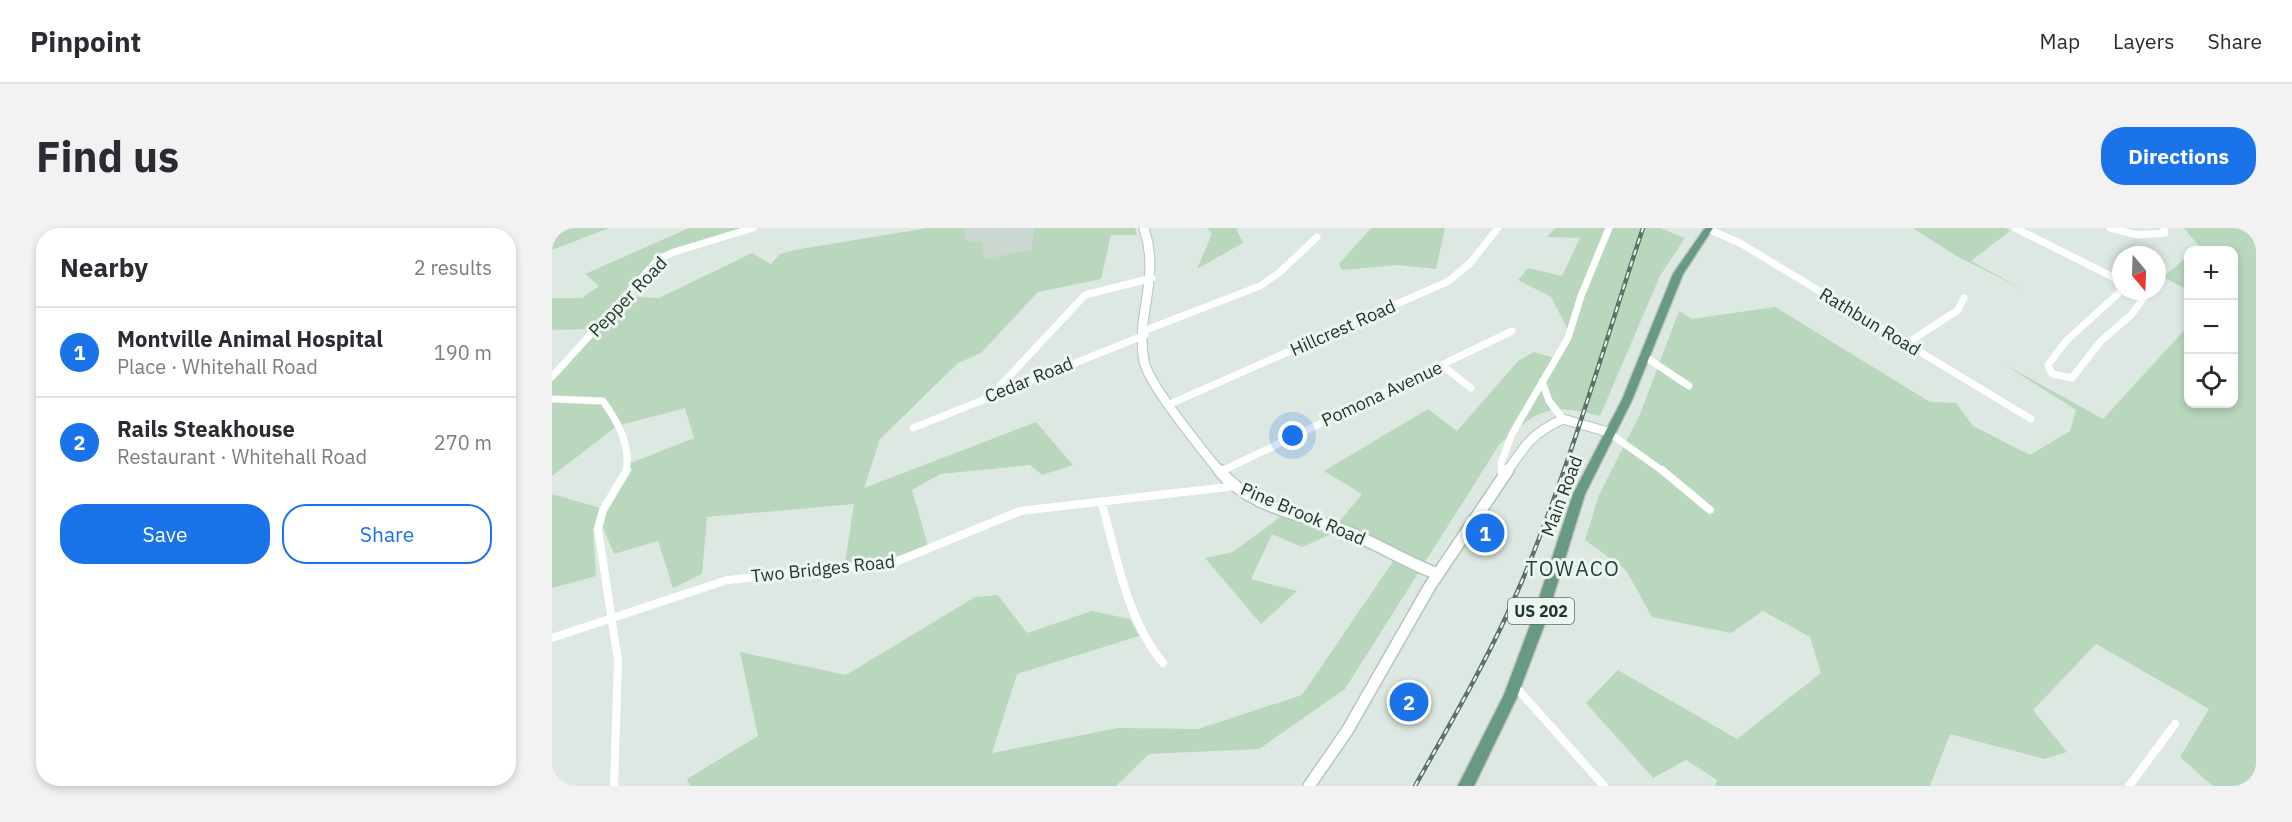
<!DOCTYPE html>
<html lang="en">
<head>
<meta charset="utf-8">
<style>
  body { margin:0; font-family:"IBM Plex Sans",sans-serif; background:#f2f2f3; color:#2b2b33 }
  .controls { position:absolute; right:18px; top:18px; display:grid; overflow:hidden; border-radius:12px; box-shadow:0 3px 9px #0003 }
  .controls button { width:54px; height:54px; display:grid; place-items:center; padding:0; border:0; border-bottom:2px solid #e1e1e2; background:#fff; color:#2b2b33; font:30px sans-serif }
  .compass { position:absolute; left:1560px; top:18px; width:54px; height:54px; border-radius:50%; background:#fff; box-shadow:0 3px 9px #0003; rotate:161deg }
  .you { position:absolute; left:741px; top:208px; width:21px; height:21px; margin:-15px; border:4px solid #fff; border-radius:50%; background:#1a73e8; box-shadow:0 0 0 9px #1a73e833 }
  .badge { display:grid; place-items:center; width:39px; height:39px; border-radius:50%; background:#1a73e8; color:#fff; font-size:20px; font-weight:700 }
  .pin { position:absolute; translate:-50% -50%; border:3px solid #fff; box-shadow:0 2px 6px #0006 }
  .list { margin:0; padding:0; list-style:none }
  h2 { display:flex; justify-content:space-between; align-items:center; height:78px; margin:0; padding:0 24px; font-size:26px }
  h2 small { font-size:20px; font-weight:400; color:#7c7c81 }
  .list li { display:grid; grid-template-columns:39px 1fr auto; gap:18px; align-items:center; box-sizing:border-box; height:90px; padding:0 24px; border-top:2px solid #e1e1e2 }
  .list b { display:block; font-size:22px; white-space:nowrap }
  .list p { margin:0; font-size:20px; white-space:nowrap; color:#7c7c81 }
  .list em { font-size:20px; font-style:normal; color:#7c7c81 }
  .actions { display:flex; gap:12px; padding:18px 24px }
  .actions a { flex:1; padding:14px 0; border:2px solid #1a73e8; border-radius:24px; text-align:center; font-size:21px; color:#1a73e8 }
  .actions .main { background:#1a73e8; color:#fff }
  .icon { flex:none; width:33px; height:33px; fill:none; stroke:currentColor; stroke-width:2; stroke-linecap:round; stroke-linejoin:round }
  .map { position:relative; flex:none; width:1704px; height:558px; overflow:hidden; border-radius:24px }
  header { display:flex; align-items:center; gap:36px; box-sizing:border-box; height:84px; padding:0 30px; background:#fff; border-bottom:2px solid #e1e1e2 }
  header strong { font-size:28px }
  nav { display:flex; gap:33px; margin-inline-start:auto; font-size:21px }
  .intro { display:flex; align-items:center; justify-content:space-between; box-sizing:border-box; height:144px; padding:0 36px }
  h1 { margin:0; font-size:42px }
  .button { padding:15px 27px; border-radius:24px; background:#1a73e8; color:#fff; font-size:21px; font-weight:700 }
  main { display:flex; gap:36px; padding:0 36px }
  aside { flex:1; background:#fff; border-radius:24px; box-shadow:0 3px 9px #0003 }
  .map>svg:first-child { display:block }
</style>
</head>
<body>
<header>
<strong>Pinpoint</strong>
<nav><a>Map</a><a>Layers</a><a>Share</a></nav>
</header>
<div class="intro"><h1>Find us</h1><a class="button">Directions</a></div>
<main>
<aside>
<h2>Nearby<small>2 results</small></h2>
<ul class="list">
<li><span class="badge">1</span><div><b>Montville Animal Hospital</b><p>Place · Whitehall Road</p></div><em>190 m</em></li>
<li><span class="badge">2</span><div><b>Rails Steakhouse</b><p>Restaurant · Whitehall Road</p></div><em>270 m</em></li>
</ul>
<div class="actions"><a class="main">Save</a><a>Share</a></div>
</aside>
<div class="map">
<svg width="1704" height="558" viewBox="0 0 1704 558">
  <rect width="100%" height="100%" fill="#dee8e2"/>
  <path fill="#cdd7d1" d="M413 0H482L479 22 432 32 430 14 412 13Z"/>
  <path fill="#b9d7bc" d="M0 0H57L0 22Z
    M137 0H191L106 26 69 68 107 70 200 25 219 36 228 26 242 22 376 0H413V12L430 14 432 31 479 22 482 0H583L585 7H559L549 51 486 64 429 125 406 135 328 211 312 260 484 194 521 237 490 247 478 237 388 246 360 262 377 321 311 335H293L302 276 155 289 150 346 121 360 106 313 62 326 47 289 76 236 142 210 133 180 65 198 0 248V150L45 101 0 102V70H30L47 58 33 46Z
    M655 0H684L691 15 645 41 660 6Z
    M819 0H893L884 41 846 37 790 42 787 36Z
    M1003 0H1108L1133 10 1108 48 1048 188C996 174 985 182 947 217L793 461 707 521 597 526 564 558H138L135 551 206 508 188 424 294 447 423 369 446 367 475 405 540 383 578 391 587 408 465 446 440 525 566 500 646 501 750 467 846 326 789 302 750 319 720 306 699 351 745 363 709 396 653 330 681 324 736 283 783 299 810 266 772 243 876 181 905 203 966 133 982 124 1003 130 1017 104 999 69 966 52 976 40 1010 48 1028 10 995 9Z
    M1361 0H1454L1458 3 1419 33 1473 62 1406 29Z
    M1632 0H1704V558H1661L1628 529 1657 481 1544 416 1481 482 1515 524 1492 531 1398 506 1378 558H1163L1165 552 1134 532 1101 550 1034 475 1066 442 1185 511 1269 445 1258 409 1211 383 1179 405 1100 389 1074 342 1033 312 1047 267 1088 186 1127 83 1140 91 1223 79 1378 174 1404 175 1421 198 1478 227 1518 203 1524 182 1452 136 1551 191 1636 98V176H1682V22H1643L1647 18Z
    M1636 28V62L1611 49Z
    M0 266 48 280 41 302 44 348 0 360Z"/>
  <path fill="#b7c5bd" d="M933 296 943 301 933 315 922 310Z"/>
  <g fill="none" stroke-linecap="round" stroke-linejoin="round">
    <g stroke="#b3c6bc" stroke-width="11">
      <path id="secondary-far1" d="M592 0C609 51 583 87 592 133 596 156 651 223 668 244
        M955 244C974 216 979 206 1011 191L1056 204"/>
    </g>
    <g stroke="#b3c6bc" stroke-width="14">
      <path id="secondary" d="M667 242C698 281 755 287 798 305 828 317 855 335 886 346
        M757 558 795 503 878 358 956 242"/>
    </g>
    <g stroke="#bcc3c0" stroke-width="3">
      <path id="primary" d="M1153 0H1161L1131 46 1080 172 1033 266 993 395 965 469 922 558H906L952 467 979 395 1021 266 1070 172 1121 46Z"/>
    </g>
    <path stroke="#fff" stroke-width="7" d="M1463 0 1569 53
      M1558 0 1586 7 1613 5 1612 0
      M1156 1 1188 15 1479 191
      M1569 63 1514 113 1496 137 1500 146 1520 150 1549 113 1579 87 1597 63
      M594 102 708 58 728 44 765 9
      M1354 116 1406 82 1412 70
      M1092 128 1137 158
      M891 138 919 160
      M0 149 106 32 122 24 201 0
      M990 153 997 173 1011 191
      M449 164 448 158 533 67 600 50
      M0 171 51 173C66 194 79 217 74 244
      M618 176 897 53 918 35 946 0
      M361 200 593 107
      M1056 204 1112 244
      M668 244 960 103
      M950 244 949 235 960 206 1016 110 1029 68 1057 0"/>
    <path stroke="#fff" stroke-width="8" d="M950 242V249
      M1110 242 1158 282
      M668 244 671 242
      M549 273C565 327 574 391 611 435
      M0 410 175 352 341 335 468 283 684 258
      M962 457 1052 558
      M62 558 66 433 46 301 51 282 75 242
      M1577 558 1623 496"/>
    <use href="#secondary-far1" stroke="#fff" stroke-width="9"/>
    <use href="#secondary" stroke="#fff" stroke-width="11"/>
    <use href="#primary" fill="#679984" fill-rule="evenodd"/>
    <g stroke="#5b7268" stroke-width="4.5">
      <path id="rail" d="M863 558C901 491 940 424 970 353 1018 238 1052 117 1091 0"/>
    </g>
    <use href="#rail" stroke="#eef5f0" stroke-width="2" stroke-dasharray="6" stroke-linecap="butt"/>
  </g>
  <g text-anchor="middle" stroke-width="6" stroke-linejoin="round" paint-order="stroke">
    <rect fill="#eef5f0" stroke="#5e6f68" stroke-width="1.5" x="956" y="370" width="66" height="26" rx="4.5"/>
    <g font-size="16" font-weight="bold" fill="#21362d">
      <text x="989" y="389">US 202</text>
    </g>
    <g font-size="18" fill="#21362d" stroke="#eef5f0">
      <text transform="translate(76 69) rotate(-46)" y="6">Pepper Road</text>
      <text transform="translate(1318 94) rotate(31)" y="6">Rathbun Road</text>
      <text transform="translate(791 100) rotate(-24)" y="6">Hillcrest Road</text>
      <text transform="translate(477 152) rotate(-22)" y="6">Cedar Road</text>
      <text transform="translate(830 166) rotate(-25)" y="6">Pomona Avenue</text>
      <text transform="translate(1010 268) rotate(-69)" y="6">Main Road</text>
      <text transform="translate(751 286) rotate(23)" y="6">Pine Brook Road</text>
      <text transform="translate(271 341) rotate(-6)" y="6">Two Bridges Road</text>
    </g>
    <g font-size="21" letter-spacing="1.5" fill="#204536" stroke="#eef5f0">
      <text x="1021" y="348">TOWACO</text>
    </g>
  </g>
</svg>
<div class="controls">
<button>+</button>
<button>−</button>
<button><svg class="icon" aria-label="locate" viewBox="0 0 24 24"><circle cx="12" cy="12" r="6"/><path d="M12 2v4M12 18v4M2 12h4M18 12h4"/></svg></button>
</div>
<svg class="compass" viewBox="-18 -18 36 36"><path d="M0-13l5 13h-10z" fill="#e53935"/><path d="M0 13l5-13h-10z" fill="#7c7c81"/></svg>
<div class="you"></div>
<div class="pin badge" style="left:933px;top:305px">1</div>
<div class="pin badge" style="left:857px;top:474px">2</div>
</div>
</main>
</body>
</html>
